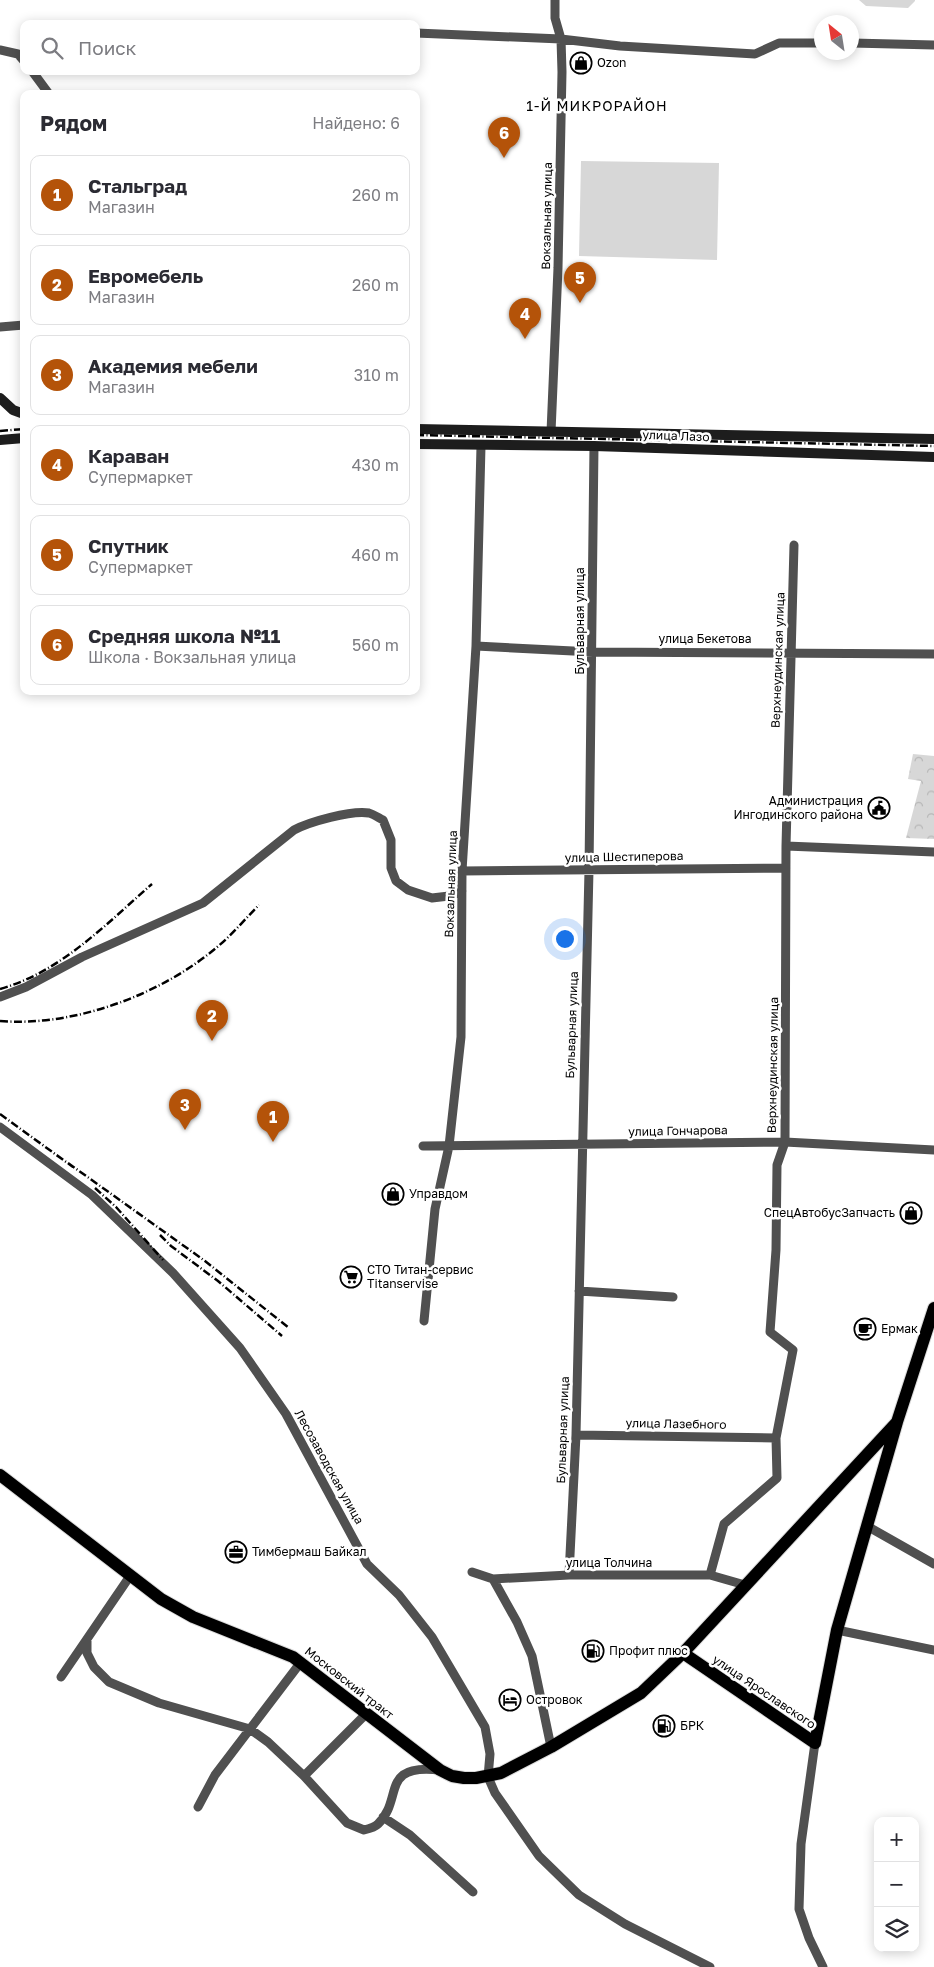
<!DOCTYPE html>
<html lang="ru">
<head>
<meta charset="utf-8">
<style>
  body { margin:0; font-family:"Golos Text",sans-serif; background:#f2f2f3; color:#2b2b33 }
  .controls { position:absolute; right:15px; bottom:15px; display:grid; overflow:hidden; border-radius:10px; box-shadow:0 2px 12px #0003 }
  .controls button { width:45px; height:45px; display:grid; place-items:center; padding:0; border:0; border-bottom:1px solid #e1e1e2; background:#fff; color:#2b2b33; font:25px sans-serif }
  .compass { position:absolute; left:814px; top:15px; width:45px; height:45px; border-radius:50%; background:#fff; box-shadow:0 2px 12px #0003; rotate:330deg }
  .you { position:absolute; left:564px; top:938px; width:18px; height:18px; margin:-12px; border:4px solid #fff; border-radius:50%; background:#1a73e8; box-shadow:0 0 0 8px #1a73e833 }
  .badge { display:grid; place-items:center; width:32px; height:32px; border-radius:50%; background:#b45309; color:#fff; font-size:16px; font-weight:700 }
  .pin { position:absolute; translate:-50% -41px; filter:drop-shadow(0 1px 2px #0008) }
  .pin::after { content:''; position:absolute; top:26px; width:18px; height:15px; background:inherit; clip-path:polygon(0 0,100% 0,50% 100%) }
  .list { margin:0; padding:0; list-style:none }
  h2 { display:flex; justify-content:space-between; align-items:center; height:65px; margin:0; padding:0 20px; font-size:21px }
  h2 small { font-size:16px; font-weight:400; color:#7c7c81 }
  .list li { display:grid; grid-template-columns:32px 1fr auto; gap:15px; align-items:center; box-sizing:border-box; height:80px; margin:0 10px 10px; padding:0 10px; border:1px solid #e1e1e2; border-radius:10px }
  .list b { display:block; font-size:19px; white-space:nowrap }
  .list p { margin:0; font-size:16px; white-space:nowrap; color:#7c7c81 }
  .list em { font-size:16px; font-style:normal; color:#7c7c81 }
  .icon { flex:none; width:28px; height:28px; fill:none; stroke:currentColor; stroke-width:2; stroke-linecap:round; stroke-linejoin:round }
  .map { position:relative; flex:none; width:934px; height:1967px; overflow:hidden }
  .search { position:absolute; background:#fff; box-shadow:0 2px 12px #0003; left:20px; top:20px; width:400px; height:55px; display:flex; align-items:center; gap:12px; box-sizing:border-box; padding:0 18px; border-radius:10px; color:#7c7c81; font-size:19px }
  .panel { position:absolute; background:#fff; box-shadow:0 2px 12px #0003; left:20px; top:90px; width:400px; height:605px; border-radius:10px }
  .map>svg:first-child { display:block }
</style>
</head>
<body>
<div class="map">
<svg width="934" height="1967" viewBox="0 0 934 1967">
  <defs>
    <pattern id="park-crowns" width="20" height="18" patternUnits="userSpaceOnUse" patternTransform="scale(1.25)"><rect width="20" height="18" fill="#d7d7d7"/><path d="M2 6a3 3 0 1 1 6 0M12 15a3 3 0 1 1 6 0" fill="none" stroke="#b7b7b7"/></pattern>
  </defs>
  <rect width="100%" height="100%" fill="#fff"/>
  <path fill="url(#park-crowns)" d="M913 754 934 756V839L906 838 921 781 908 779Z"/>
  <path fill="#d7d7d7" d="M859 0H915V1L908 8 866 6Z
    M581 161 719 163 717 260 579 256Z"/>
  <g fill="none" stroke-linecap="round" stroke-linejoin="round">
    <g stroke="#dbdbdb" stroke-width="14">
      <path id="primary" d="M0 1475 161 1599 193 1617 293 1657 440 1770 452 1776 464 1778H476L501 1773 551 1747 641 1693 683 1653 897 1422
        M683 1653 815 1743 837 1630 897 1422 934 1308"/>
    </g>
    <path stroke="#505050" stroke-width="9" d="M416 33 561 39 620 46 755 54 779 43H822
      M852 43 934 45
      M0 50 18 54 24 61
      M32 71 49 94
      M0 327 24 325
      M551 432 558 268 562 72 561 39 555 18V0
      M476 646 593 652 934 654
      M786 846 934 852
      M462 871 786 868
      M0 997 26 987 82 957 203 903 294 830C309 822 351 810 369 813 373 814 379 818 383 820L391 840V868L396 881 408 890 432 898 449 896 462 891
      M0 1127 92 1195 173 1273 240 1348 286 1414 367 1564 399 1595 432 1637 485 1727 490 1754 488 1777 495 1793 539 1856 579 1895 625 1924 710 1967
      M423 1146 785 1142 934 1150
      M579 1291 673 1297
      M424 1321 435 1209 449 1146 461 1037 462 871 476 646 481 446
      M576 1435 776 1438
      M867 1526 934 1564
      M472 1572 493 1579 569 1575H710L745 1585
      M569 1575 576 1435 589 870 594 446
      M710 1575 724 1524 777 1478 776 1438 793 1350 770 1332 776 1250 777 1165 785 1142 786 846 794 545
      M493 1579 517 1622 532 1656 551 1747
      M837 1630 934 1650
      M87 1639V1653L94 1667 109 1682 159 1703 250 1729 268 1742 304 1776 347 1823 364 1830C368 1829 375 1827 378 1824 404 1799 379 1763 440 1770
      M61 1677 130 1576
      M815 1743 801 1844 799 1909 809 1938 823 1967
      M304 1776 366 1714
      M198 1807 215 1775 301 1662
      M383 1817 410 1835 473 1892"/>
    <path stroke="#1d1d1d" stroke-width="10" d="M0 398 13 410 24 414
      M416 429 934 439
      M0 440 24 438
      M416 444 594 446 934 457"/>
    <use href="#primary" stroke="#000" stroke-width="12"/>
    <path stroke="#000" stroke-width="2.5" stroke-dasharray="8 2.5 1 2.5" stroke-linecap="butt" d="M0 431 24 429
      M416 435 934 446
      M0 989C61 972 106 924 152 884
      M0 1021C74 1027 160 995 216 948 232 935 245 919 259 905
      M0 1114 73 1167
      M68 1163 205 1261 289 1328
      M95 1188 116 1207 163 1260
      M160 1235 171 1246 218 1281 282 1336"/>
  </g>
  <defs>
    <g id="shop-ring" transform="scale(1.125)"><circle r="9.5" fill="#fff" stroke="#000" stroke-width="1.5"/><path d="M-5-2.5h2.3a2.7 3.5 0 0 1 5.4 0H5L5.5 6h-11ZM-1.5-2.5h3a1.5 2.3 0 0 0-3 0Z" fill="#000"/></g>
    <g id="civic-ring" transform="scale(1.125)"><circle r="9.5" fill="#fff" stroke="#000" stroke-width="1.5"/><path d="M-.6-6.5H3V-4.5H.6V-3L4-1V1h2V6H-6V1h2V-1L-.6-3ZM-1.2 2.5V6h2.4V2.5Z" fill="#000"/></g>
    <g id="supermarket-ring" transform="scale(1.125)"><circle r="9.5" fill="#fff" stroke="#000" stroke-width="1.5"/><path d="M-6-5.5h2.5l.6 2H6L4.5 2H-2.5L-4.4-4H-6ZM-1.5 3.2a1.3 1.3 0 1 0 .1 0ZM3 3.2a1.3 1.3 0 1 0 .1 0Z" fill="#000"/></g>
    <g id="cafe-ring" transform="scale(1.125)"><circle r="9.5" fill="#fff" stroke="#000" stroke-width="1.5"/><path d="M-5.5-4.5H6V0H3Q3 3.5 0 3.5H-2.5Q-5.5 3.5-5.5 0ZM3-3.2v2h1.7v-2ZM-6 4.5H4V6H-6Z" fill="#000"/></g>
    <g id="office-ring" transform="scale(1.125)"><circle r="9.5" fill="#fff" stroke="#000" stroke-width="1.5"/><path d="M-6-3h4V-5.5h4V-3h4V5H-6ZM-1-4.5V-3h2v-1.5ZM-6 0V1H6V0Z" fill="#000"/></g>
    <g id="fuel-ring" transform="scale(1.125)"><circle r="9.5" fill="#fff" stroke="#000" stroke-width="1.5"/><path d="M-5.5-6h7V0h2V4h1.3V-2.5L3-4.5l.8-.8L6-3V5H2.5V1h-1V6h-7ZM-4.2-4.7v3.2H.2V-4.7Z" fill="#000"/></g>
    <g id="hotel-ring" transform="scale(1.125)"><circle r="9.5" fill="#fff" stroke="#000" stroke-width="1.5"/><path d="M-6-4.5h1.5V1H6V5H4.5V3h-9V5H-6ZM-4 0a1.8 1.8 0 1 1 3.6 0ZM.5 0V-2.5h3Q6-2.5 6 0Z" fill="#000"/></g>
  </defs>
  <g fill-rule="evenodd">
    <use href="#shop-ring" x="581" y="63"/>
    <use href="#civic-ring" x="879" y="808"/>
    <use href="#shop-ring" x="393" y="1194"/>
    <use href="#shop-ring" x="911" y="1213"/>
    <use href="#supermarket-ring" x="351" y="1277"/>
    <use href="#cafe-ring" x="865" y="1329"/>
    <use href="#office-ring" x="236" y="1552"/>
    <use href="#fuel-ring" x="593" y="1651"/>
    <use href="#hotel-ring" x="510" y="1700"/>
    <use href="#fuel-ring" x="664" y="1726"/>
  </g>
  <g text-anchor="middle" stroke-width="5" stroke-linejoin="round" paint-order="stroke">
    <g font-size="12" fill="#000" stroke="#fff" text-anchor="start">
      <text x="597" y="67">Ozon</text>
      <text x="863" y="805" text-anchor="end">Администрация<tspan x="863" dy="14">Ингодинского района</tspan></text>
      <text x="409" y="1198">Управдом</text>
      <text x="895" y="1217" text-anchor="end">СпецАвтобусЗапчасть</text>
      <text x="367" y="1274">СТО Титан-сервис<tspan x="367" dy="14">Titanservise</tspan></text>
      <text x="881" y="1333">Ермак</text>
      <text x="252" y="1556">Тимбермаш Байкал</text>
      <text x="609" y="1655">Профит плюс</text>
      <text x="526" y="1704">Островок</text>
      <text x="680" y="1730">БРК</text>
    </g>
    <g font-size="12" fill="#000" stroke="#fff">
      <text transform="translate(547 216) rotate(-89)" y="4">Вокзальная улица</text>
      <text transform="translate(676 436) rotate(2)" y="4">улица Лазо</text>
      <text transform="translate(580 621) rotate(-90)" y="4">Бульварная улица</text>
      <text x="705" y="643">улица Бекетова</text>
      <text transform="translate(778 660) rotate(-88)" y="4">Верхнеудинская улица</text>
      <text transform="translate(624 857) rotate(-1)" y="4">улица Шестиперова</text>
      <text transform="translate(451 884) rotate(-88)" y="4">Вокзальная улица</text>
      <text transform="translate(572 1025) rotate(-88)" y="4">Бульварная улица</text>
      <text transform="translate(773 1065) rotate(-89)" y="4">Верхнеудинская улица</text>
      <text transform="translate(678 1131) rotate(-1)" y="4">улица Гончарова</text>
      <text transform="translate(676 1424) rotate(1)" y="4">улица Лазебного</text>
      <text transform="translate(563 1430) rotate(-88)" y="4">Бульварная улица</text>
      <text transform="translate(329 1467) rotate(61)" y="4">Лесозаводская улица</text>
      <text x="609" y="1567">улица Толчина</text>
      <text transform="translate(349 1683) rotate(38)" y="4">Московский тракт</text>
      <text transform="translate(764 1692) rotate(34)" y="4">улица Ярославского</text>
    </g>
    <g font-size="14" letter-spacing="1" fill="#000" stroke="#fff">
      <text x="597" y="111">1-Й МИКРОРАЙОН</text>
    </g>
  </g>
</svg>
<div class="controls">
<button>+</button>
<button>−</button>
<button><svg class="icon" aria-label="layers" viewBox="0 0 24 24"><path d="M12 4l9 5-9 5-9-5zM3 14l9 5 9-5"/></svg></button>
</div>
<svg class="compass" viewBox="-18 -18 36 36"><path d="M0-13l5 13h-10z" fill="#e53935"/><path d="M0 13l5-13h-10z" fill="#7c7c81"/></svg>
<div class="you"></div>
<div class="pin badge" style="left:273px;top:1142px">1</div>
<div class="pin badge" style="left:212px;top:1041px">2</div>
<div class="pin badge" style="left:185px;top:1130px">3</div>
<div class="pin badge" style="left:525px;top:339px">4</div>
<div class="pin badge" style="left:580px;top:303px">5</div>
<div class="pin badge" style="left:504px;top:158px">6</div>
<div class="search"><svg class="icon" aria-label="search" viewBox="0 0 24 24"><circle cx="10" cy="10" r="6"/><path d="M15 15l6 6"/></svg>Поиск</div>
<section class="panel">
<h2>Рядом<small>Найдено: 6</small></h2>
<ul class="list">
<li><span class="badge">1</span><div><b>Стальград</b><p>Магазин</p></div><em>260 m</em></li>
<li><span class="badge">2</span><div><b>Евромебель</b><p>Магазин</p></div><em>260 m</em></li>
<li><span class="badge">3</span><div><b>Академия мебели</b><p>Магазин</p></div><em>310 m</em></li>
<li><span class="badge">4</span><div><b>Караван</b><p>Супермаркет</p></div><em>430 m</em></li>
<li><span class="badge">5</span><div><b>Спутник</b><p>Супермаркет</p></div><em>460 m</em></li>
<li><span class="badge">6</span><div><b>Средняя школа №11</b><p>Школа · Вокзальная улица</p></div><em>560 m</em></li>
</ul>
</section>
</div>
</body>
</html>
